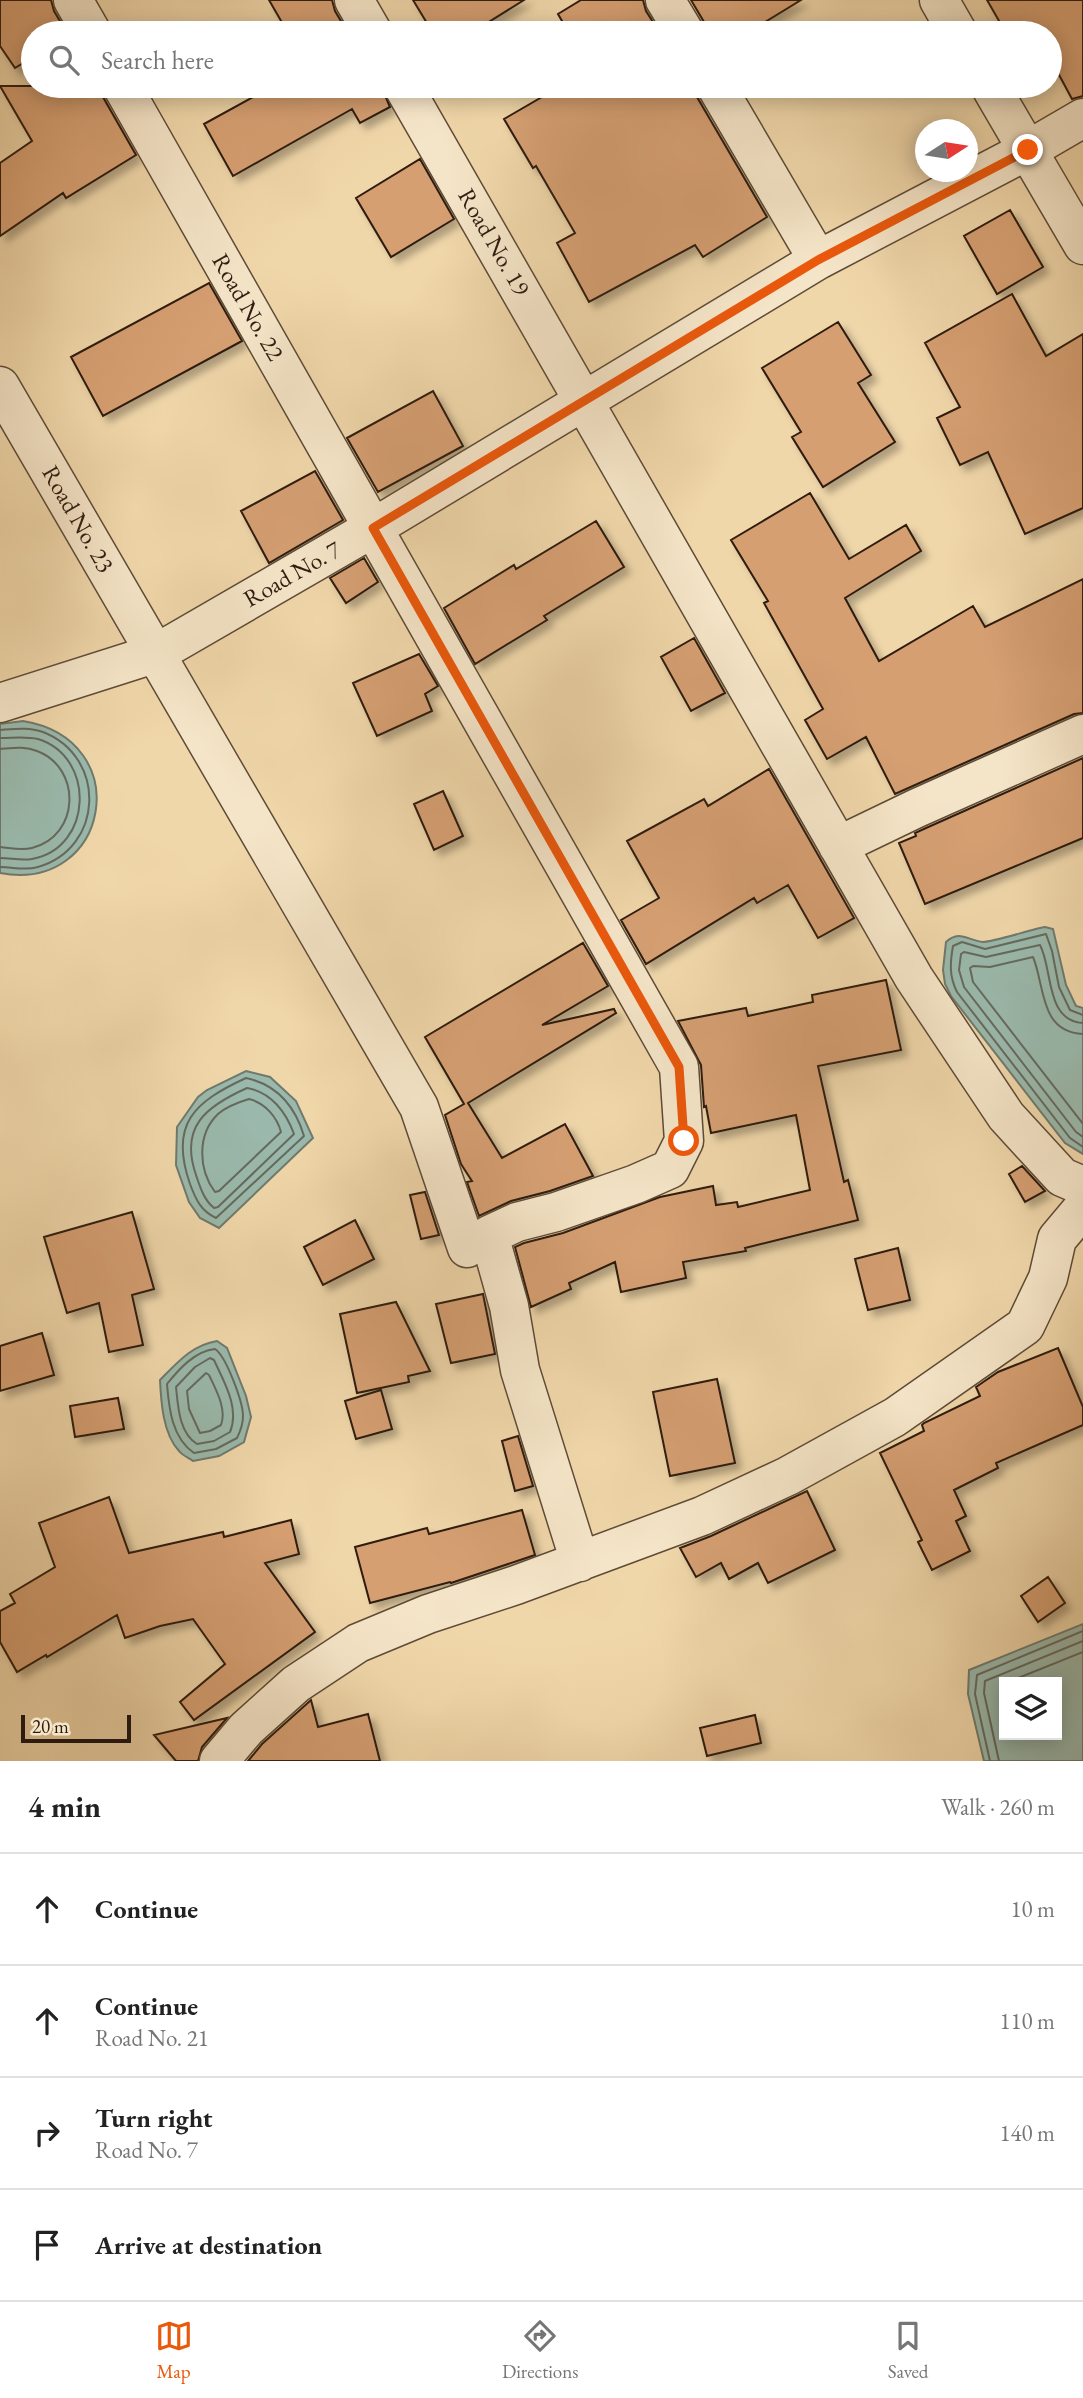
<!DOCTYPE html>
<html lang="en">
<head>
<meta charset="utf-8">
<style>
  body { margin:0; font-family:"EB Garamond",serif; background:#f2f2f2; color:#222 }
  .controls { position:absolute; right:21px; bottom:21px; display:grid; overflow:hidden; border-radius:0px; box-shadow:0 4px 18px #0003 }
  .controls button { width:63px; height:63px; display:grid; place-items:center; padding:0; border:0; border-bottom:2px solid #e0e0e0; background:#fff; color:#222; font:35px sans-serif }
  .compass { position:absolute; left:915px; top:119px; width:63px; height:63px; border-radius:50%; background:#fff; box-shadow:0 4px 18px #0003; rotate:78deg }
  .scale { position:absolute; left:21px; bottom:18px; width:110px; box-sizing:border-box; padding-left:7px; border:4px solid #2e1c11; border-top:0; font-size:19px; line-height:24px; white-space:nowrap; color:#2e1c11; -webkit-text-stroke:5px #f5e5c8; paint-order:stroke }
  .stop { position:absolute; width:21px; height:21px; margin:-16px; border:5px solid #ea580c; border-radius:50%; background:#fff }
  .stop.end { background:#ea580c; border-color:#fff; box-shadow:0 2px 7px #0008 }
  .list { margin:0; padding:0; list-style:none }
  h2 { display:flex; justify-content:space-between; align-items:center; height:91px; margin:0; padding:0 28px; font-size:30px }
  h2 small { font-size:23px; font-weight:400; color:#767676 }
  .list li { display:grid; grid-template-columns:46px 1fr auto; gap:21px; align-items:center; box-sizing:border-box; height:112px; padding:0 28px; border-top:2px solid #e0e0e0 }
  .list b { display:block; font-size:26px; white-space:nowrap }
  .list p { margin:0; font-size:23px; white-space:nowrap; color:#767676 }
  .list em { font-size:23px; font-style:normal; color:#767676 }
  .icon { flex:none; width:38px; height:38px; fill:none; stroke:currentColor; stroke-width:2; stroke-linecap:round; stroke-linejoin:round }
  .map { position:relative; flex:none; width:1083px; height:1761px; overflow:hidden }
  .search { position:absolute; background:#fff; box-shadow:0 4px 18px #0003; left:21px; right:21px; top:21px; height:77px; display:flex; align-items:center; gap:18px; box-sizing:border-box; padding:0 24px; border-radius:38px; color:#767676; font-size:26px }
  .sheet { height:539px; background:#fff }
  nav { display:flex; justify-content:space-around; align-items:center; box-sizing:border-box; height:98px; border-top:2px solid #e0e0e0; background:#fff; font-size:19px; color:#767676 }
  nav a { display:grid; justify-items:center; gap:4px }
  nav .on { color:#ea580c }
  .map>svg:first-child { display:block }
</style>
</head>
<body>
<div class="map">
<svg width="1083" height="1761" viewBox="0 0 1083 1761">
  <defs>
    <filter id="shadow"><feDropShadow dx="6" dy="6" stdDeviation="3.5" flood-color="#0004"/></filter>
  </defs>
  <rect width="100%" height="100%" fill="#f0d7aa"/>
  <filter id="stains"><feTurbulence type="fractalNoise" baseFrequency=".00286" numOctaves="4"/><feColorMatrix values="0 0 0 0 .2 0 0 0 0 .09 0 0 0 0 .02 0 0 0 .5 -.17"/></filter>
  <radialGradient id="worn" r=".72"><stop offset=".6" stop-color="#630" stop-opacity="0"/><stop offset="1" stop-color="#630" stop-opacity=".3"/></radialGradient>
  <path fill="#9ab9ac" stroke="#6f7a6e" stroke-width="2" fill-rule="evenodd" d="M23 721C138 740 109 894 0 873V724Z
    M1045 927 1053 929 1066 985 1076 1006 1083 1008V1154L1065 1143 951 996 945 984 943 970 946 942C960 929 968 941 983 942 994 942 1032 929 1045 927Z
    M246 1071 270 1077 296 1101 313 1138 219 1228 200 1218 189 1202 176 1165 177 1127 198 1097 207 1090Z
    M217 1341 227 1348 246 1396 251 1417 244 1442 219 1456 193 1461C189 1458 182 1455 179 1451 163 1434 161 1402 160 1380 177 1363 192 1345 217 1341Z
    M1083 1624V1761H984L968 1694 969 1670ZM1004 1682H1057V1735H1004Z"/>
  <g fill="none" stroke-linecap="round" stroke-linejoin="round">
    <path stroke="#646a5e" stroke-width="2" d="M0 730C14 729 29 727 43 732 107 757 104 848 38 867 25 871 13 867 0 867
      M0 738C13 738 25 736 38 739 96 757 93 848 32 859 21 861 11 858 0 858
      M0 749C13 748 25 746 37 751 82 768 80 836 32 848 21 851 11 848 0 847
      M1083 1015 1070 1010 1059 987 1052 951 1046 934 985 949 962 942 953 946C950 963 949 976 957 992L1070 1138 1083 1147
      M1083 1023C1045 1021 1053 969 1040 945L986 957 964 952 961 954 959 970 964 987 1076 1132 1083 1137
      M1083 1034C1039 1032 1045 985 1033 957L990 967 973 966 970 968 973 982 1083 1124
      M246 1078C278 1085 295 1106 304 1136L216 1218C201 1211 196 1200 190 1184 169 1124 194 1102 246 1078Z
      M247 1088C271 1092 286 1112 294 1134L218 1207 214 1208C204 1200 200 1187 196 1175 179 1126 207 1106 247 1088Z
      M249 1099C265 1103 277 1117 281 1132L219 1191 215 1192C198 1169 197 1134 218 1114 226 1107 239 1102 249 1099Z
      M215 1349C226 1356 243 1402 243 1416 243 1423 240 1432 237 1438L216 1449 194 1453C172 1438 169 1409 167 1384 179 1369 195 1351 215 1349Z
      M210 1358 214 1360C224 1382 240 1408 230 1432L214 1441 197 1444C179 1433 178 1406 176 1387L195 1367Z
      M206 1373 209 1375C216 1390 227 1409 221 1425L210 1431 200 1433 189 1409 187 1391Z
      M1008 1682 1083 1652
      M990 1761 975 1694 977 1675 1083 1631
      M999 1761 984 1693 985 1681 1083 1641"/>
  </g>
  <path fill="#d59f72" stroke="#2e1c11" stroke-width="2" filter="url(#shadow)" d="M0 0H51L54 11 67 33H33V57L15 68 0 46Z
    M269 0H332L335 11 348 33H288Z
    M413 0H524L471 33H433Z
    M581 0H643L646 11 660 33H569L558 14Z
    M691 0H801L747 33H707L704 22Z
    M987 0H1083V96L1072 99 1050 58V33H1006Z
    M0 86H100L103 97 136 155 66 198 63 193 0 236V163L32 141Z
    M273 86H381L390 107 360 123 352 109 233 176 204 124Z
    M561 86H694L697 97 767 217 703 257 695 245 589 302 557 243 575 233 536 166 533 168 504 119Z
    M420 159 454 219 391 257 356 198Z
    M1010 210 1043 267 997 294 964 236Z
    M209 283 242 341 103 416 71 357Z
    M1012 294 1046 356 1083 334V508L1025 534 988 452 960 465 937 418 960 407 925 343Z
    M838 322 871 375 858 383 895 442 823 487 792 437 801 432 762 368Z
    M433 391 463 446 378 492 347 438Z
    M315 471 343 520 269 563 241 511Z
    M810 493 849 559 906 525 921 551 845 598 879 661 973 606 985 627 1083 579V713L1074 714 895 794 866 737 827 759 805 720 823 709 764 603 768 601 731 540Z
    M596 521 624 567 544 616 547 620 475 664 444 608 514 565 516 569Z
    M364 558 378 582 346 603 330 578Z
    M694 638 725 693 691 711 661 657Z
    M419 654 438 686 425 694 432 711 377 736 353 683Z
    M1083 758V838L925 904 899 843 916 836 915 833 926 828Z
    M769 769 854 918 818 938 788 885 757 903 754 898 646 964 621 920 659 898 627 841 704 799 708 806Z
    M443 791 463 836 434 850 414 804Z
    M583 943 608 986 542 1025 614 1009 616 1013 468 1103 502 1158 565 1124 593 1176 550 1191 511 1201 479 1216 467 1182 472 1181 461 1164 445 1115 464 1104 425 1037Z
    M886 980 901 1050 818 1066 844 1182 848 1180 858 1220 745 1248 746 1251 683 1262 686 1278 621 1292 615 1262 569 1283 571 1289 531 1307 515 1247 524 1243 563 1233 660 1197 713 1186 716 1205 737 1202 738 1207 810 1190 796 1115 711 1133 706 1106 704 1107 701 1065 678 1021 746 1008 748 1016 813 1002 812 995Z
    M1022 1166 1045 1191 1025 1202 1009 1174Z
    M425 1192 439 1235 421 1239 410 1195Z
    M132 1212 154 1289 132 1295 143 1345 109 1352 99 1303 67 1313 44 1237Z
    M355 1220 374 1259 323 1285 304 1247Z
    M898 1248 910 1300 868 1310 855 1259Z
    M483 1294 495 1354 451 1363 436 1304Z
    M396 1302 430 1371 408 1376 409 1382 357 1393 340 1314Z
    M42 1333 54 1375 0 1391V1346Z
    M1058 1348 1083 1407V1425L996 1463 998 1468 954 1490 966 1516 956 1521 970 1551 932 1570 918 1542 922 1540 880 1453 924 1431 922 1425 924 1423 980 1396 976 1387 998 1372Z
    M717 1379 735 1463 670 1476 653 1392Z
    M381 1390 392 1429 356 1439 345 1401Z
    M118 1398 124 1429 75 1437 70 1406Z
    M518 1436 533 1486 515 1491 502 1441Z
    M807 1491 835 1550 768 1583 758 1563 729 1579 721 1563 696 1577 680 1548 711 1536Z
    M109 1497 129 1553 223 1532 224 1537 291 1520 299 1554 265 1563 315 1632 194 1720 180 1702 225 1664 193 1619 160 1626 125 1638 117 1615 47 1657 46 1655 17 1672 0 1642V1611L15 1603 10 1594 55 1567 39 1523Z
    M522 1510 535 1555 451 1583 450 1582 370 1603 355 1547 427 1528 429 1534Z
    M1048 1577 1065 1603 1038 1622 1021 1596Z
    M311 1700 318 1727 368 1714 380 1761H248L262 1744Z
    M755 1715 761 1743 707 1756 700 1728Z
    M227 1718 202 1747 198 1761H176L154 1735Z"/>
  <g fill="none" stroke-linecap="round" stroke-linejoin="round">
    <g stroke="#5e4b37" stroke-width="41">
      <path id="minor" d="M73 0 92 33
        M354 0 373 33
        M665 0 685 33
        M939 0 958 33
        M122 86 679 1067 684 1141 670 1169 636 1184 556 1212 517 1222 489 1235 509 1306 520 1370 580 1562
        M403 86 914 978 1006 1116 1062 1177 1083 1186
        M716 86 818 260
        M990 86 1083 245
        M0 386 419 1107 467 1248 489 1235
        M0 703 157 653 373 528 818 260 1028 150 1083 118
        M838 846 917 808 1083 734
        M219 1761 246 1729 296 1684 358 1643 428 1614 516 1585 702 1516 788 1476 895 1417 1025 1326 1048 1278 1057 1239 1083 1208"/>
    </g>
    <use href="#minor" stroke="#f5e5c8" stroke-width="38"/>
  </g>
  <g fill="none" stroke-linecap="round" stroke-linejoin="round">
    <path stroke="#ea580c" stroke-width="9" d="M684 1141 679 1067 373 528 818 260 1028 150"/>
  </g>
  <g text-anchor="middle" stroke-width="5" stroke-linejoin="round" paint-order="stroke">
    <g font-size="24" fill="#2e1c11" stroke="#f5e5c8">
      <text transform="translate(494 242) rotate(60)" y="8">Road No. 19</text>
      <text transform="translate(248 307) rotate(60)" y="8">Road No. 22</text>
      <text transform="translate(78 519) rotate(60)" y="8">Road No. 23</text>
      <text transform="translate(292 574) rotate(-30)" y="8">Road No. 7</text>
    </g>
  </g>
  <rect width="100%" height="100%" filter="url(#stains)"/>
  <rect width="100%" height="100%" fill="url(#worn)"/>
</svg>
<div class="controls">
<button><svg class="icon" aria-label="layers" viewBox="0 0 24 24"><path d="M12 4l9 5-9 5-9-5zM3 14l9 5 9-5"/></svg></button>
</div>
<svg class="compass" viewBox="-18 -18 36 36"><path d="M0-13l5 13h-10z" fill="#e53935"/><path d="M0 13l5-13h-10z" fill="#767676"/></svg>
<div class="scale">20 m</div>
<div class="stop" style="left:684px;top:1141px"></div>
<div class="stop end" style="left:1028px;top:150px"></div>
<div class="search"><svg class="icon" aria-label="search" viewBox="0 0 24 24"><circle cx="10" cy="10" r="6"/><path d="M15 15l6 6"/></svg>Search here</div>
</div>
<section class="sheet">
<h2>4 min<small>Walk · 260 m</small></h2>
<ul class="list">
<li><svg class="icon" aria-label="ahead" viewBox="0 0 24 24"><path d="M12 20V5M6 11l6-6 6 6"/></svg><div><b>Continue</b></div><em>10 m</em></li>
<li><svg class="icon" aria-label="ahead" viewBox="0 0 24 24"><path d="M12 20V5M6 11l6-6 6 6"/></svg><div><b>Continue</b><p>Road No. 21</p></div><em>110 m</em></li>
<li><svg class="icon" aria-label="right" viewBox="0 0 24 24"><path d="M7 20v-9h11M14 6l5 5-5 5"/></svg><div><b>Turn right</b><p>Road No. 7</p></div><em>140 m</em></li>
<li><svg class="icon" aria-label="arrive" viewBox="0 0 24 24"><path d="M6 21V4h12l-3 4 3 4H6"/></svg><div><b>Arrive at destination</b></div></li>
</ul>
</section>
<nav>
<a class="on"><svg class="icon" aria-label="map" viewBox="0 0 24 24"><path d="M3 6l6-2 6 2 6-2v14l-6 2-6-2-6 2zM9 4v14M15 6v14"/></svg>Map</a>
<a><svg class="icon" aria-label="directions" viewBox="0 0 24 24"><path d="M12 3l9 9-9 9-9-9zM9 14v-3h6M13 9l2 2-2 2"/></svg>Directions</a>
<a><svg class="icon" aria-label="saved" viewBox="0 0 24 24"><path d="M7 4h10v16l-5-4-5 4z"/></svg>Saved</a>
</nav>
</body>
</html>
